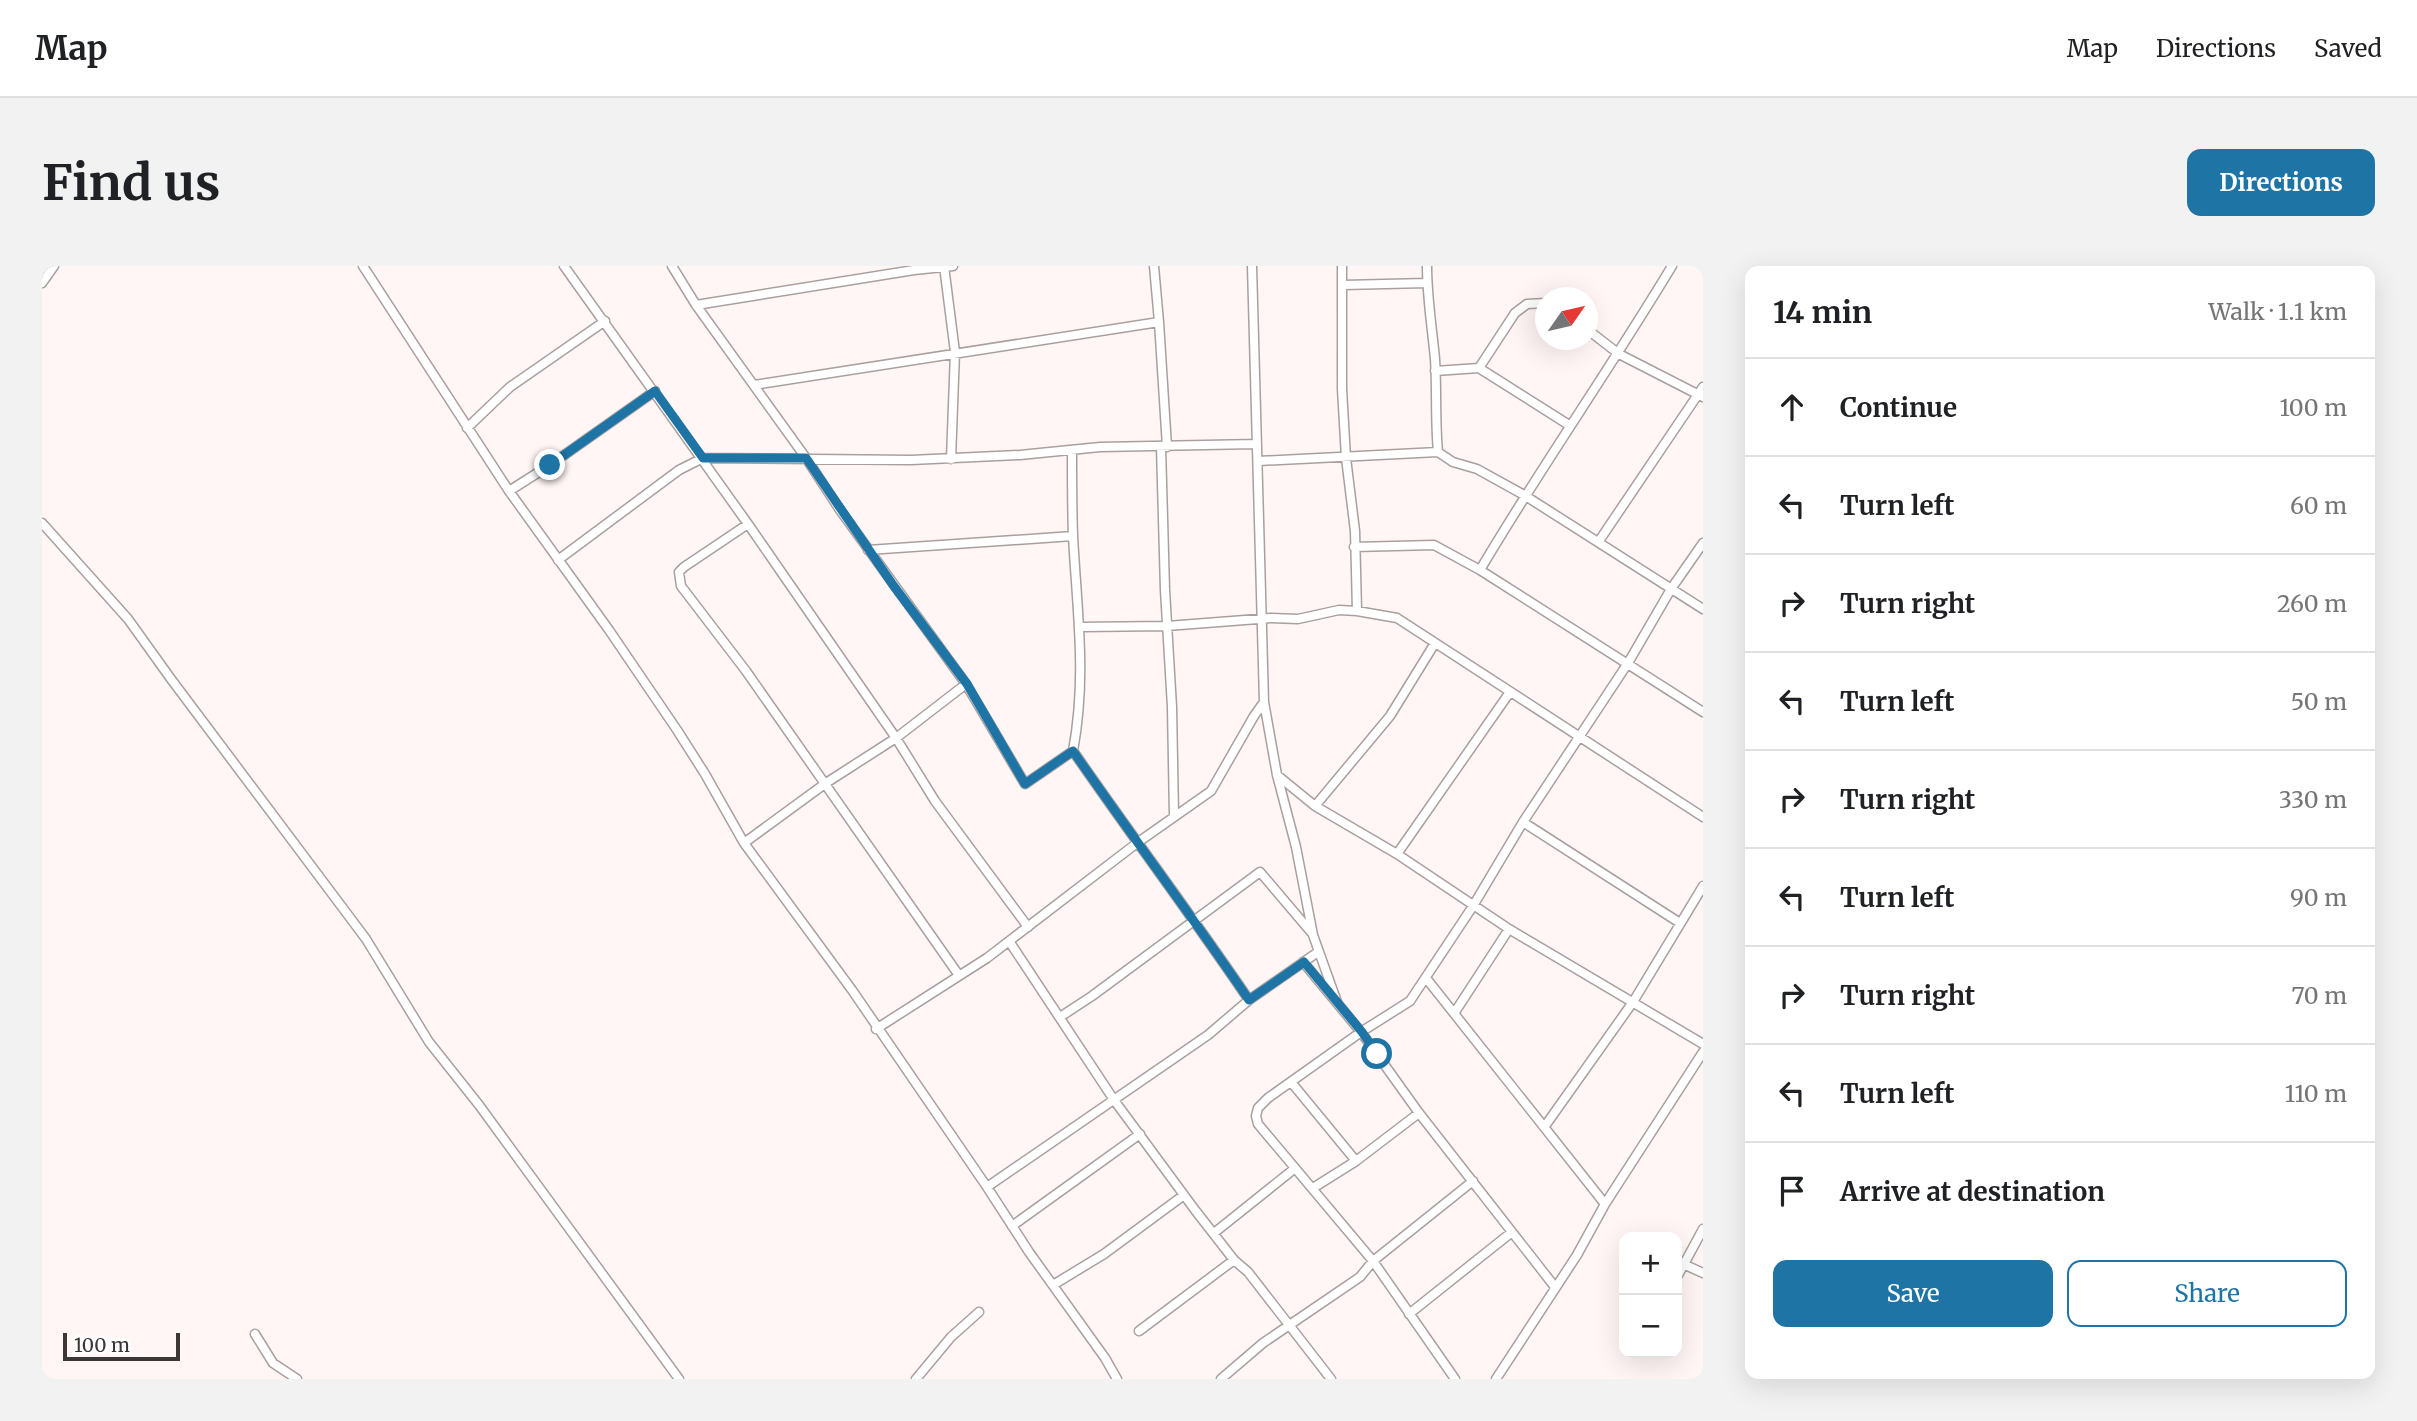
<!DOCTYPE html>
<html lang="en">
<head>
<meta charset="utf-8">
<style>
  body { margin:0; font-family:Merriweather,serif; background:#f2f2f2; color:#202124 }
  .controls { position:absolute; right:21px; bottom:21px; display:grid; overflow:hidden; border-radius:14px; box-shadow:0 7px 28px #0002 }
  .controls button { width:63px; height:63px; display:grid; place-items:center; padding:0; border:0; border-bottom:2px solid #e0e0e0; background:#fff; color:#202124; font:35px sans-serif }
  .compass { position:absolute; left:1493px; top:21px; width:63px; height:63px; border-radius:50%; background:#fff; box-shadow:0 7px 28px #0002; rotate:56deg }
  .scale { position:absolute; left:21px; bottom:18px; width:117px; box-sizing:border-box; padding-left:7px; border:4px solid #3b3737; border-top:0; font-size:19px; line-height:24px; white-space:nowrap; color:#3b3737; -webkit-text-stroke:5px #fff; paint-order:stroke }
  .stop { position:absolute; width:21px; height:21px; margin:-16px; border:5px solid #1e75a5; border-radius:50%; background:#fff }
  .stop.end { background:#1e75a5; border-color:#fff; box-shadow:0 2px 7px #0008 }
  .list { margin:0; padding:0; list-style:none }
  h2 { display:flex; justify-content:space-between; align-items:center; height:91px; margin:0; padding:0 28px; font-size:30px }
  h2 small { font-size:23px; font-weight:400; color:#757577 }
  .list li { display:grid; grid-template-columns:46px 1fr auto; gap:21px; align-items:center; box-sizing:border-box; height:98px; padding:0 28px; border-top:2px solid #e0e0e0 }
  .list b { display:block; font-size:26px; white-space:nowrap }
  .list em { font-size:23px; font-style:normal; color:#757577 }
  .actions { display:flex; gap:14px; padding:21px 28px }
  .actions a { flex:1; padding:16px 0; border:2px solid #1e75a5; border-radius:14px; text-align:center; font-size:24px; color:#1e75a5 }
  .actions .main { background:#1e75a5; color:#fff }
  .icon { flex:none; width:38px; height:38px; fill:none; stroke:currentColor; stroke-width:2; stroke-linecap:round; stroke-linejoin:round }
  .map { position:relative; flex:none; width:1661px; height:1113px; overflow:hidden; border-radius:14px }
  header { display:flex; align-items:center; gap:42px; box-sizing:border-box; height:98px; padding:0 35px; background:#fff; border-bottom:2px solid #e0e0e0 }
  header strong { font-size:33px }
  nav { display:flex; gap:38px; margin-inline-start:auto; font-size:24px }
  .intro { display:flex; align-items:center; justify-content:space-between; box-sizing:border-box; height:168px; padding:0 42px }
  h1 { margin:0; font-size:49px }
  .button { padding:18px 32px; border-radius:14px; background:#1e75a5; color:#fff; font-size:24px; font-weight:700 }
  main { display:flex; gap:42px; padding:0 42px }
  aside { flex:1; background:#fff; border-radius:14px; box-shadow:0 7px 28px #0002 }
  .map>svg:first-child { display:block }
</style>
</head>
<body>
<header>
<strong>Map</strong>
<nav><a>Map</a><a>Directions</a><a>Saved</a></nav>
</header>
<div class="intro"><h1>Find us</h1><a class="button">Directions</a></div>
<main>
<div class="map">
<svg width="1661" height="1113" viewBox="0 0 1661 1113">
  <rect width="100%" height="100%" fill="#fff6f5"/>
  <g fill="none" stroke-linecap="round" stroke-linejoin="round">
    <g stroke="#a9a09e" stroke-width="11">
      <path id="street" d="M321 0 467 225 567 364 635 464 663 508 702 577 810 724 945 921 987 986 1063 1092 1075 1113
        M522 0 706 258 854 472 893 535 986 661
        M630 0 654 39 764 192 798 244 924 418 983 518 1031 485C1089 569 1150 650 1207 734
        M902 0 913 86 909 193
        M1112 0 1117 56
        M1210 0 1222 436 1235 509 1254 581 1271 669 1295 736
        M1300 0V123L1304 192 1313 265 1315 345
        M1385 0C1385 32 1390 61 1393 93 1395 124 1393 154 1396 186
        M0 17 12 0
        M1301 19 1385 17
        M654 39 872 4 911 0
        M1546 64 1577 88 1661 131
        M1437 102 1473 47 1485 38 1504 37
        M1393 105 1437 102 1527 159
        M712 119 1117 56 1125 181
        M425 162 468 121 563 55
        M1119 181 1123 324 1130 441 1132 550
        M1030 184C1030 213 1030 242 1031 270 1035 345 1045 410 1031 485
        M1217 195 1396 186 1411 196 1435 203 1482 229 1661 343
        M467 225 508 199 613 125
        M0 257 86 353 129 413 324 673 387 776 437 839 637 1113
        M706 258 642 301 637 306 639 320 704 405 916 708
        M1557 275 1661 121
        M1312 281 1392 279 1438 304 1661 446
        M826 284 1031 270
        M516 294 637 204 661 192 869 194 978 189 1058 181 1215 178
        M1438 304C1499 201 1568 103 1630 0
        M1039 361 1125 360 1229 352 1256 353 1297 344 1315 345 1355 352 1661 551
        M1235 509 1273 540 1355 588 1467 663 1661 778
        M1273 540 1348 450 1393 377
        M1481 556 1638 657
        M702 577 784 517 854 472 924 418
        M1355 588 1468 426
        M967 675 1072 834 1153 944 1192 994 1206 1006 1289 1113
        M1261 696 1319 766 1377 847 1513 1021
        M1384 712 1563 938
        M1413 746 1467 663
        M1018 751 1050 730 1218 606 1269 666
        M834 763 945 692 1095 577 1169 525 1212 450 1222 436
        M1249 816 1314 895
        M1503 860 1591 736 1661 620
        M945 921 1166 769 1207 734 1276 686
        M1271 922 1314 895 1377 847
        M970 960 1098 868
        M1172 967 1252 903
        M1641 998 1661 1007
        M1635 1011 1661 963
        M1011 1019 1062 988 1142 929
        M1367 1048 1470 966
        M1097 1065 1192 994
        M213 1068 231 1097 255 1113
        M874 1113 909 1071 937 1046
        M1179 1113 1221 1077 1318 1011 1331 995 1431 915
        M1413 1113 1331 995 1216 858 1214 850 1216 842 1226 832 1319 766 1368 735 1431 640 1481 556 1586 397 1629 323 1661 277
        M1454 1113 1535 989 1563 938 1661 786"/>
    </g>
    <use href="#street" stroke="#fff" stroke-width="8"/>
  </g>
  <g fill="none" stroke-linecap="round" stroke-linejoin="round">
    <path stroke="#1e75a5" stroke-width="9" d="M508 199 613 125 661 192H764L851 319 925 418 983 518 1031 485C1089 569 1150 650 1207 734L1262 696 1320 766 1335 788"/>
  </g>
</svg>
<div class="controls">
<button>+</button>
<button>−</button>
</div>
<svg class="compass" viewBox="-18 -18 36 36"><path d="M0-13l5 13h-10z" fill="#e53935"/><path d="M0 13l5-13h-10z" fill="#757577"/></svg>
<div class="scale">100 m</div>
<div class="stop" style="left:1335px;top:788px"></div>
<div class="stop end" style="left:508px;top:199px"></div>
</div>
<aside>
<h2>14 min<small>Walk · 1.1 km</small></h2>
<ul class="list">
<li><svg class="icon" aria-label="ahead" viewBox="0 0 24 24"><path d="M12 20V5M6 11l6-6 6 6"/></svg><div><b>Continue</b></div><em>100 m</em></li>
<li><svg class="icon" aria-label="left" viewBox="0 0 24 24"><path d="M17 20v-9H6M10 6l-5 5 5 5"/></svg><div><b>Turn left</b></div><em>60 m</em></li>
<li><svg class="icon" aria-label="right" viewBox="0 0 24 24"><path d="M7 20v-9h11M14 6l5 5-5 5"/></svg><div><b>Turn right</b></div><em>260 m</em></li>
<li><svg class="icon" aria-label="left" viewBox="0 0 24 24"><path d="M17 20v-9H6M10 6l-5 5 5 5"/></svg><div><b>Turn left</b></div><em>50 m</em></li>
<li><svg class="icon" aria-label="right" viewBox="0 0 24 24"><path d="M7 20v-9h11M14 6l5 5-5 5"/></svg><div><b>Turn right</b></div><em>330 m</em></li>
<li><svg class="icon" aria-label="left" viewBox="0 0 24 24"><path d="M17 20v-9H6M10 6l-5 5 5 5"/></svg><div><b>Turn left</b></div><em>90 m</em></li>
<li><svg class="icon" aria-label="right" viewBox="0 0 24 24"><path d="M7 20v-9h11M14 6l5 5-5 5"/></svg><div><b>Turn right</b></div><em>70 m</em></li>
<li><svg class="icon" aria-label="left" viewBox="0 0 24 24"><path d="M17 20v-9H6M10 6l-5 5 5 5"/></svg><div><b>Turn left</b></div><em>110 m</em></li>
<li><svg class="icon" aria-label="arrive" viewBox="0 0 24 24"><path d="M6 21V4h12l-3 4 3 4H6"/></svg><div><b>Arrive at destination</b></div></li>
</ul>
<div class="actions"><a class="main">Save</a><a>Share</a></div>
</aside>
</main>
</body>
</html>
